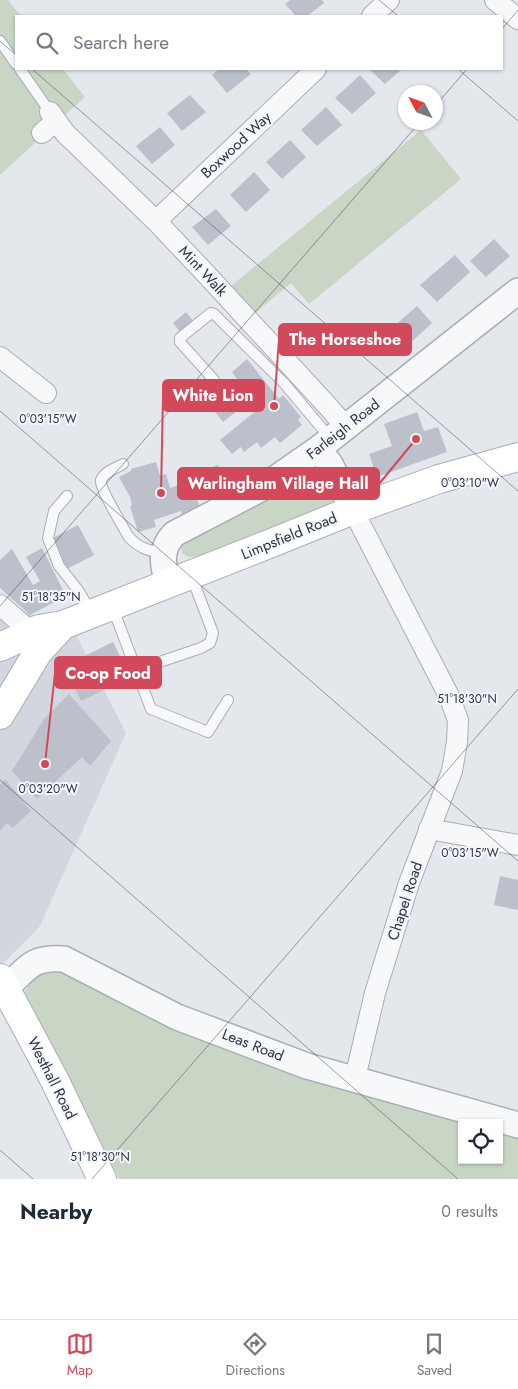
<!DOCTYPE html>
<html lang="en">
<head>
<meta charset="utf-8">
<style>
  body { margin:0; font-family:Jost,sans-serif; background:#f2f2f3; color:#1f2937 }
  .controls { position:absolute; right:15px; bottom:15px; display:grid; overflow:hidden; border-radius:0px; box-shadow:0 1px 4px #0004 }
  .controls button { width:45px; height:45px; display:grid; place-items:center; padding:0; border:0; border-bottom:1px solid #e0e1e3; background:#fff; color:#1f2937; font:25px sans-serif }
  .compass { position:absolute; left:398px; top:85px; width:45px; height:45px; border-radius:50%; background:#fff; box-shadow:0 1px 4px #0004; rotate:311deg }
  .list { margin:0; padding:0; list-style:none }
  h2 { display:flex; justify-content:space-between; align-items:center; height:65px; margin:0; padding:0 20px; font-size:21px }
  h2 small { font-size:16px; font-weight:400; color:#747a83 }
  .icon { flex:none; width:28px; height:28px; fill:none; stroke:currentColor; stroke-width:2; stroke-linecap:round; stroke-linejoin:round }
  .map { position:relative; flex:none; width:518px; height:1179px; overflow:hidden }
  .search { position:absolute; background:#fff; box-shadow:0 1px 4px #0004; left:15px; right:15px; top:15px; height:55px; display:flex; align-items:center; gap:12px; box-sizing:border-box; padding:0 18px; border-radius:0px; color:#747a83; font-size:19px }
  .sheet { height:140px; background:#fff }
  nav { display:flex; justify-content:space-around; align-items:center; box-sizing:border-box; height:70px; border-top:1px solid #e0e1e3; background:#fff; font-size:14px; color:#747a83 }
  nav a { display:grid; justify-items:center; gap:2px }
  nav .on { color:#d1495b }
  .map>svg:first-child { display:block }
</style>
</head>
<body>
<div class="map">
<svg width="518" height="1179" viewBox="0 0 518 1179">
  <rect width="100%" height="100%" fill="#e4e7ec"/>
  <path fill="#d2d6de" d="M0 605 47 619 70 623 126 733 40 926 0 967Z"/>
  <path fill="#c9d6c5" d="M0 0H8L21 16H16V69H63L85 97 0 175Z
    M421 130 461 179 309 304 291 283 254 314 231 286Z
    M316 463 337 497 335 503 200 556 189 557 182 553 181 545 196 528 235 518 276 495 299 479 310 466Z
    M55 967 468 1123H462V1160H499V1131L518 1137V1179H119L67 1073 22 995 41 970Z"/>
  <path fill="#bbc0ca" d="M290 0H322L324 3 307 16H296L285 4Z
    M219 69H246L251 74 227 93 212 75Z
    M369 69H402L385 84Z
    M360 75 376 93 352 114 335 98Z
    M190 95 206 112 182 131 167 113Z
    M326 107 342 125 317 146 301 130Z
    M160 127 175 145 152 164 136 146Z
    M290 140 306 157 282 179 266 162Z
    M254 172 270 190 246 212 230 195Z
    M216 209 231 226 208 245 192 227Z
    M494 239 510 256 486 277 470 261Z
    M455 255 470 272 437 302 420 285Z
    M417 306 432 323 408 345 392 328Z
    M186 312 193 321 180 332 173 323Z
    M247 359 279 399 283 395 301 417 298 420 302 425 280 443 275 437 261 448 257 442 244 452 241 447 232 454 220 440 258 409 251 400 223 422 208 403 237 379 232 372Z
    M417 412 424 431 438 427 447 452 377 477 369 454 392 446 384 424Z
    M156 462 160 476 166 474 170 488 181 484 179 479 190 476 200 509 182 515 181 511 154 520 156 527 138 532 130 506 132 505 130 497 119 477 131 471V469Z
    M218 465 228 493 212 499 202 471Z
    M78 525 94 555 67 569 63 564 51 539Z
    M42 548 66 596 30 615 0 588V560L12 549 33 585 40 581 26 557Z
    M113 642 130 677 81 701 64 666Z
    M69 694 111 741 90 766 82 757 37 799 12 771 44 719Z
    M5 779 31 811 13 828 7 823 0 831V785Z
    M500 876 518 880V910L494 905Z"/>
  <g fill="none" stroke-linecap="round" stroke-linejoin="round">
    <g stroke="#a9aeb7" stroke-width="12">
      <path id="service" d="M0 41 16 64
        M20 69 50 112
        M214 380 180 342V338L211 313 214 314 284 383 330 438
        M123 464C116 468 104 472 101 480 99 488 123 526 128 536 138 548 148 550 163 554
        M67 496 54 511 48 538 59 566 78 590 91 612
        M112 606 151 709 208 732 228 700
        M136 670 201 648 210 643 213 633 191 575"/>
    </g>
    <g stroke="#a9aeb7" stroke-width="22">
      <path id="minor" d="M495 0 518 19
        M372 16 389 0
        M50 112 65 133 156 221 207 275 324 402 346 427
        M42 133 56 121
        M156 221 316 69
        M0 357 46 393
        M353 510 449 696 458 720 457 742 452 771 409 883 375 993 355 1078
        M0 605 31 632
        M429 829 518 845"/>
    </g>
    <g stroke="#a9aeb7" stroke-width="28">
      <path id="tertiary" d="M318 449 330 464 353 510
        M168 583C162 564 160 549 174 534L262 488 318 449 518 291
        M6 988C29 967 31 957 64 959L177 1017 307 1066 518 1125"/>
    </g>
    <g stroke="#a9aeb7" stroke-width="30">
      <path id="secondary" d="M0 647 39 629 63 625 269 544 353 510 439 479 518 457
        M0 715 38 652 63 625
        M0 978 55 1081 102 1179"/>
    </g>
    <use href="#service" stroke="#f7f8fa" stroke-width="10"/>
    <use href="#minor" stroke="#f7f8fa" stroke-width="20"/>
    <use href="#tertiary" stroke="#f7f8fa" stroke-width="25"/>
    <use href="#secondary" stroke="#fff" stroke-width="28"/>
  </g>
  <path fill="none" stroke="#2b3445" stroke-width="1" stroke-opacity="0.45" d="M379 0 398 16M502 29 518 10M0 41 16 55M32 69 518 491M458 69 518 121M436 105 467 69M0 411 518 861M0 606 420 122M0 780 458 1179M0 1150 33 1179M92 1179 518 689"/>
  <g text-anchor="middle" stroke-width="4" stroke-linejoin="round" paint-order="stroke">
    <g font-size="15" fill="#2b3445" stroke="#f4f6f9">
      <text transform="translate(236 145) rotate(-43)" y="5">Boxwood Way</text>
      <text transform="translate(203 271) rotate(47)" y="5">Mint Walk</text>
      <text transform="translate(343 429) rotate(-38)" y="5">Farleigh Road</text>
      <text transform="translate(289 536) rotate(-22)" y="5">Limpsfield Road</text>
      <text transform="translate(405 901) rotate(-72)" y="5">Chapel Road</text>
      <text transform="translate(253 1045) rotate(21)" y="5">Leas Road</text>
      <text transform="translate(52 1078) rotate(63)" y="5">Westhall Road</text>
    </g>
  </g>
  <g font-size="12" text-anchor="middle" fill="#2b3445" stroke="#f4f6f9" stroke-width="4" stroke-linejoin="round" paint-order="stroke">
    <text x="48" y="423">0°03'15"W</text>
    <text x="470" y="487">0°03'10"W</text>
    <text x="51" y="601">51°18'35"N</text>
    <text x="467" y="703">51°18'30"N</text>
    <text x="48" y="793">0°03'20"W</text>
    <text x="470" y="857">0°03'15"W</text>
    <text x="100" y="1161">51°18'30"N</text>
  </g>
  <path fill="none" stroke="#d1495b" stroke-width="2" d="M274 406L279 339M161 493L163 396M416 439L379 484M45 764L55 673"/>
  <g fill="#d1495b" stroke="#f4f6f9" stroke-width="2">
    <circle cx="274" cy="406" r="5"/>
    <circle cx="161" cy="493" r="5"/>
    <circle cx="416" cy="439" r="5"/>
    <circle cx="45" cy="764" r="5"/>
  </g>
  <g fill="#d1495b" stroke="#d1495b" stroke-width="2">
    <rect x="279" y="324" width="132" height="31" rx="5"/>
    <rect x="163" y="380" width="101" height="31" rx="5"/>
    <rect x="178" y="468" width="201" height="31" rx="5"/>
    <rect x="55" y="657" width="106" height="31" rx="5"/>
  </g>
  <g font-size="16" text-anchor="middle" font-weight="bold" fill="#fff">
    <text x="345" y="345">The Horseshoe</text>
    <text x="213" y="401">White Lion</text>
    <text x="278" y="489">Warlingham Village Hall</text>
    <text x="108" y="679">Co-op Food</text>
  </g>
</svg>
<div class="controls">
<button><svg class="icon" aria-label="locate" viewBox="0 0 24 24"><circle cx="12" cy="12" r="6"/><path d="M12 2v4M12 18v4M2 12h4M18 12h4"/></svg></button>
</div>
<svg class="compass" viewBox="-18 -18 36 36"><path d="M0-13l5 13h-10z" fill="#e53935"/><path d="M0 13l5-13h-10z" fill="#747a83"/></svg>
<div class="search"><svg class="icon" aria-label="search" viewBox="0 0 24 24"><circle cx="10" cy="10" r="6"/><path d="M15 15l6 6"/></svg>Search here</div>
</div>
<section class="sheet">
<h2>Nearby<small>0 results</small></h2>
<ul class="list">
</ul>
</section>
<nav>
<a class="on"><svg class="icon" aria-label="map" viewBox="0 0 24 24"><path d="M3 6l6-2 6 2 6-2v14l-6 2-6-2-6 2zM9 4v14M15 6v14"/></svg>Map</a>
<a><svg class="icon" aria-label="directions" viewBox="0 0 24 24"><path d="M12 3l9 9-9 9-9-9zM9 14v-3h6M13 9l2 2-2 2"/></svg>Directions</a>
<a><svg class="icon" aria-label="saved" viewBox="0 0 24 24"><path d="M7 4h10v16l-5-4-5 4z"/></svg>Saved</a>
</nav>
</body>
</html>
